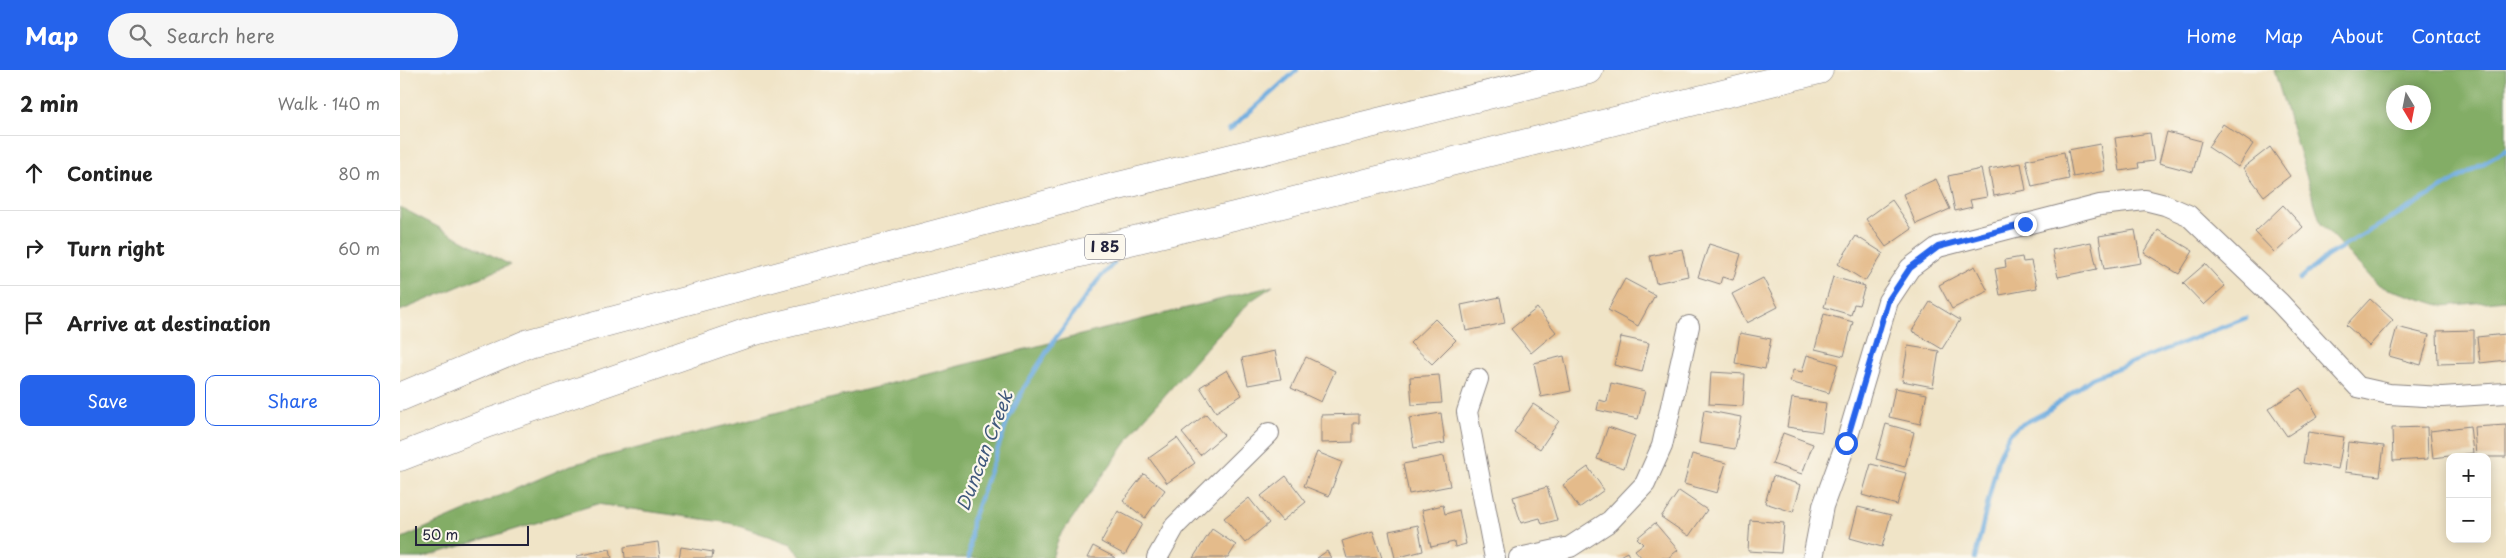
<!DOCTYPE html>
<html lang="en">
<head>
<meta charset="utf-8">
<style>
  body { margin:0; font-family:"Playpen Sans",sans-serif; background:#f6f6f6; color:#222 }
  .controls { position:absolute; right:15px; bottom:15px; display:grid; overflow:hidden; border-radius:10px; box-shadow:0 2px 12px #0003 }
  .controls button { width:45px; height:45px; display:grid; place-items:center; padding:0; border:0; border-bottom:1px solid #e0e0e0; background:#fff; color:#222; font:25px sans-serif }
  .compass { position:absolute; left:1986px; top:15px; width:45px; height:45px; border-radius:50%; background:#fff; box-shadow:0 2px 12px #0003; rotate:170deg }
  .scale { position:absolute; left:15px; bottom:12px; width:114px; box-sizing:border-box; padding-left:5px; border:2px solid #22223b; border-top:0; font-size:14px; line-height:18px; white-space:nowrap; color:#22223b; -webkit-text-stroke:4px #fbf7ec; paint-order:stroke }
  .stop { position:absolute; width:15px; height:15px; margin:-11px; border:4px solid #2563eb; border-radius:50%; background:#fff }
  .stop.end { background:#2563eb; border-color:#fff; box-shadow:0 1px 5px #0008 }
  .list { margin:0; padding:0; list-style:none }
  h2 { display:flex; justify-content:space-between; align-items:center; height:65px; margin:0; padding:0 20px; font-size:21px }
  h2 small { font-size:16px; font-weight:400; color:#767676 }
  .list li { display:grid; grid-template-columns:32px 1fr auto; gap:15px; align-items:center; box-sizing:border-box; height:75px; padding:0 20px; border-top:1px solid #e0e0e0 }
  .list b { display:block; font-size:19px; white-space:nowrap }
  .list em { font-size:16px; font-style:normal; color:#767676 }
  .actions { display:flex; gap:10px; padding:15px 20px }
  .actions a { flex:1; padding:11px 0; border:1px solid #2563eb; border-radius:10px; text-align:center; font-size:18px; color:#2563eb }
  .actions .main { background:#2563eb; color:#fff }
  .icon { flex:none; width:28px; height:28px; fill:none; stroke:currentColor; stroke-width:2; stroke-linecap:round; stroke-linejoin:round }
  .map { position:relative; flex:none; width:2106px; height:488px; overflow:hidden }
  header { display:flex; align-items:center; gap:30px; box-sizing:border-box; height:70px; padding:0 25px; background:#2563eb; color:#fff }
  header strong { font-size:24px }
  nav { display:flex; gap:28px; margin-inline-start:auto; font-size:18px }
  .search { width:350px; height:45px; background:#f6f6f6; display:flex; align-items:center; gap:12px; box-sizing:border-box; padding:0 18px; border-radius:28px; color:#767676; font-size:19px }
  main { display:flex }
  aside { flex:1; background:#fff }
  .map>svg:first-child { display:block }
</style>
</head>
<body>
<header>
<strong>Map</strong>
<div class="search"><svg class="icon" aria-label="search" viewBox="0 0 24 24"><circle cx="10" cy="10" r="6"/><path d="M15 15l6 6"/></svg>Search here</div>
<nav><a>Home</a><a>Map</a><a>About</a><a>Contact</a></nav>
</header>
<main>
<aside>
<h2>2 min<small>Walk · 140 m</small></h2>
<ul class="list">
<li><svg class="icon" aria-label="ahead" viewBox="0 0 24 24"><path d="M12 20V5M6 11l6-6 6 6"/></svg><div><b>Continue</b></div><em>80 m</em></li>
<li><svg class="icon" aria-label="right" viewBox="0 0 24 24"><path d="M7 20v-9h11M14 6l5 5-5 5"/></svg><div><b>Turn right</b></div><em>60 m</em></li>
<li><svg class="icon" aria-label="arrive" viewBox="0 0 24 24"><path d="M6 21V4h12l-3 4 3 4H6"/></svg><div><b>Arrive at destination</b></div></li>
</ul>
<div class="actions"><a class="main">Save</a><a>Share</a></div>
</aside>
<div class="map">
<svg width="2106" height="488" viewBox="0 0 2106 488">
  <rect width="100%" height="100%" fill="#fbf7ec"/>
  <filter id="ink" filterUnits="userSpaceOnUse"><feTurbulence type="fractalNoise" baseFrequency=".02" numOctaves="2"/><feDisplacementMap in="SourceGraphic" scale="10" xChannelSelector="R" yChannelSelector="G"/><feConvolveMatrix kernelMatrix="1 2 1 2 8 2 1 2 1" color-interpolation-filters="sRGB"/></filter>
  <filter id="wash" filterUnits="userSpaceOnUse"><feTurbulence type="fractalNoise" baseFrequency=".0096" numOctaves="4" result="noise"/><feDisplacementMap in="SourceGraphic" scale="20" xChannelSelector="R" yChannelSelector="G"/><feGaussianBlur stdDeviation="1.12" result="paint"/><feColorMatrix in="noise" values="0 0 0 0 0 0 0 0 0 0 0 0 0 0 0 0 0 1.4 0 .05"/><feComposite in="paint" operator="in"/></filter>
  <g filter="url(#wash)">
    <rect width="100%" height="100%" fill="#f0e4c7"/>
    <path fill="#83ad66" stroke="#526850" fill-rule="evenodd" d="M1874 0H2106V230L2043 236 1979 216 1921 154ZM1994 22H2024V52H1994Z
      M0 137 110 195 0 241Z
      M873 216 852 230 813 270 738 356 659 467 652 488H402L391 474 330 453 197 434 22 488H0V469L171 395Z"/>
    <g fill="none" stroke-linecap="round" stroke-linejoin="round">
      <path stroke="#6cabdf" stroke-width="4.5" d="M829 60 897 0
        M1900 209 1927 186 2106 80
        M569 488 572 451 608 350 624 318 655 269 698 210 714 193
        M1575 488 1598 389 1608 366 1617 357 1646 342 1692 308 1846 248"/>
    </g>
    <g id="blocks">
      <path fill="#e4bb8b" d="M1823 54 1853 74 1838 97 1808 77Z
        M1767 62 1801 71 1793 102 1759 93Z
        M1750 63 1754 91 1738 93 1739 98 1720 101 1715 68Z
        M1700 74 1705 101 1673 107 1668 80Z
        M1870 77 1890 106 1864 126 1843 98Z
        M1664 82 1669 109 1632 117 1626 90Z
        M1621 93 1626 120 1594 126 1589 99Z
        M1581 99 1587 127 1570 130 1572 137 1555 141 1548 106Z
        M1536 109 1550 139 1516 154 1503 124Z
        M1492 130 1512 159 1486 177 1466 149Z
        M1883 135 1903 157 1875 183 1855 162Z
        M1735 160 1741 193 1704 199 1699 166Z
        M1758 160 1793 181 1779 204 1744 183Z
        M1456 166 1483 183 1465 211 1438 194Z
        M1691 172 1697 199 1658 207 1652 180Z
        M1309 174 1341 184 1333 210 1322 207 1320 214 1298 207Z
        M1282 179 1288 206 1256 213 1250 186Z
        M1622 187 1623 192 1631 191 1637 218 1600 225 1595 199 1606 197 1605 190Z
        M1805 194 1825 216 1804 235 1783 213Z
        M1575 196 1588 221 1552 239 1539 215Z
        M1433 207 1465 216 1459 235 1454 234 1451 245 1424 237Z
        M1363 208 1378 237 1347 253 1332 224Z
        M1225 209 1255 225 1238 256 1208 240Z
        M1100 227 1105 253 1066 261 1061 235Z
        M1970 229 1993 250 1969 276 1946 255Z
        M1530 232 1560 250 1542 279 1512 261Z
        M1137 238 1156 262 1131 283 1111 259Z
        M1424 244 1453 252 1444 286 1415 279Z
        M1035 249 1056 270 1032 294 1010 273Z
        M1997 257 2029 265 2021 295 1989 286Z
        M2074 260V293L2038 294 2037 261Z
        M1340 263 1371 269 1365 299 1335 293Z
        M2106 264V290L2080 293 2077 267Z
        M1221 267 1249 273 1242 302 1214 295Z
        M1508 276 1539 281 1533 317 1502 311Z
        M875 281 881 309 848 315 842 288Z
        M1407 285 1438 294 1429 323 1390 312 1393 300 1402 302Z
        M1164 286 1171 321 1141 327 1134 293Z
        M906 287 935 301 921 332 891 318Z
        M827 300 842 325 816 342 800 317Z
        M1311 302 1345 304 1343 336 1309 334Z
        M1039 305 1042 333 1012 335 1010 307Z
        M1211 313 1245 321 1238 349 1197 340 1199 330 1207 332Z
        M1495 318 1527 324 1520 354 1489 347Z
        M1901 318 1918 346 1887 366 1868 339Z
        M1392 328 1426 333 1422 362 1387 357Z
        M1133 334 1159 351 1140 379 1114 362Z
        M1304 340 1341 347 1335 379 1299 373Z
        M1041 343 1045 373 1014 378 1009 348Z
        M806 344 824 365 800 385 782 363Z
        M959 344V353H953V372L921 373V345Z
        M1486 354 1514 362 1505 397 1476 389Z
        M2106 355V387H2076L2074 357Z
        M2070 356 2073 383 2033 388 2030 361Z
        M1208 357 1235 366 1224 398 1197 389Z
        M2027 357 2028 389 1993 391 1992 358Z
        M1908 362 1944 367 1938 399 1903 393Z
        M1383 363 1413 374 1402 404 1372 394Z
        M777 368 795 393 767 413 749 388Z
        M1948 372 1984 376 1980 406 1945 402Z
        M917 382 942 392 929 426 904 416Z
        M1292 384 1326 393 1317 423 1284 414Z
        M1044 386 1050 416 1009 424 1003 394Z
        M1471 394 1506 403 1497 435 1462 425Z
        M1188 397 1204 420 1179 438 1163 415Z
        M744 404 765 420 745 448 723 431Z
        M886 406 906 432 882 451 861 426Z
        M1373 406 1401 415 1393 442 1365 433Z
        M1147 417 1157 450 1142 454 1140 448 1121 453 1113 427Z
        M1279 421 1307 440 1289 466 1261 447Z
        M849 428 869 453 845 473 824 448Z
        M1043 435 1045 444 1059 440 1066 474 1055 477 1054 472 1031 477 1022 440Z
        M1458 437 1491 445 1482 477 1450 468Z
        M718 441 742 454 725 485 701 472Z
        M1350 450 1384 453 1381 483 1348 481Z
        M1255 453 1278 480 1268 488H1242L1235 480 1243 474 1237 468Z
        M1018 455 1023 481 995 488 989 461Z
        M812 459 836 475 828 488H793Z
        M973 461 982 488H947L942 471Z
        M258 472 260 488H225L224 477Z
        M693 476 716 488H687Z
        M281 477 313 482 312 488H279Z
        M210 479 212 488H177V486Z
        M927 481 931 488H917Z
        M1227 482 1230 488H1216Z"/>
    </g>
  </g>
  <g filter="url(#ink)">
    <use href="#blocks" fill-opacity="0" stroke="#898381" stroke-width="1"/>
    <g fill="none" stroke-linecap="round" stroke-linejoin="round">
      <g stroke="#898381" stroke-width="22">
        <path id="minor" d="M1078 309 1067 342 1095 488
          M757 488 775 456 869 363
          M1119 488 1170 477 1210 451 1245 414 1262 376 1289 256
          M1413 488 1423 436 1446 373 1488 231 1510 198 1538 177 1700 135 1745 130 1765 135 1788 145 1880 233 1958 317 1989 324 2042 327 2106 323"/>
      </g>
      <g stroke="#898381" stroke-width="29">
        <path id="highway" d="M0 327 129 273 674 127 1189 0
          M0 387 88 353 351 262 834 146 1419 0"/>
      </g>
      <use href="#minor" stroke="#fff" stroke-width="20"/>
      <use href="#highway" stroke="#fff" stroke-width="28"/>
    </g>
  </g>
  <g fill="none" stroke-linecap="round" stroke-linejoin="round" filter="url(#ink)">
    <path stroke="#2563eb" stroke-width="6" d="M1446 373 1488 231 1510 198 1538 177 1625 154"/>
  </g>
  <g text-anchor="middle" stroke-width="4.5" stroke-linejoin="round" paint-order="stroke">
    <rect fill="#fbf7ec" stroke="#636270" stroke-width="1" x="685" y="164.5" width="40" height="25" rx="4"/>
    <g font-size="15" font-weight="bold" fill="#22223b">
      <text x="705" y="182">I 85</text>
    </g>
    <g font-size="18" font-style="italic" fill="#40597d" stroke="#fbf7ec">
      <text transform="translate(585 381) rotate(-69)" y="6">Duncan Creek</text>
    </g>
  </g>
</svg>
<div class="controls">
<button>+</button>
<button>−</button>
</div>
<svg class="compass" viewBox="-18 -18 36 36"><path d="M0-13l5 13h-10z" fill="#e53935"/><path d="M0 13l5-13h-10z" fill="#767676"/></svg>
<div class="scale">50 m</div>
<div class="stop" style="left:1446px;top:373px"></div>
<div class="stop end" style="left:1625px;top:154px"></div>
</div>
</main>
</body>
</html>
